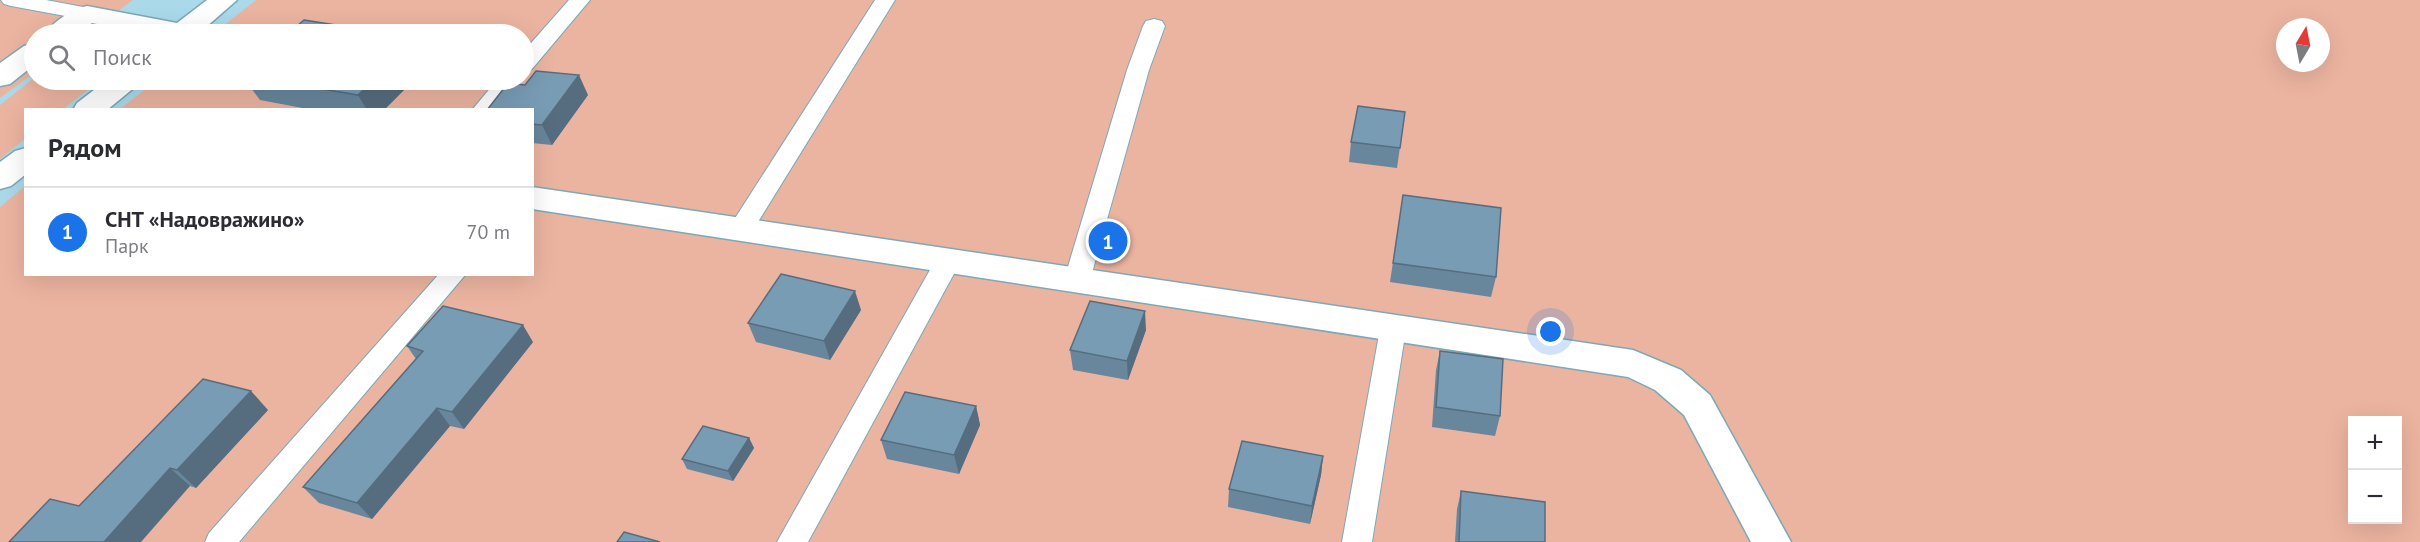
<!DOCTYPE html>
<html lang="ru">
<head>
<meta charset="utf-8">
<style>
  body { margin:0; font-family:"PT Sans",sans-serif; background:#f7f7f7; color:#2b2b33 }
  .controls { position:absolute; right:18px; bottom:18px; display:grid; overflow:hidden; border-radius:0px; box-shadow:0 6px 24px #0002 }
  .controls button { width:54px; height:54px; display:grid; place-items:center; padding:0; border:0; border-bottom:2px solid #e1e1e2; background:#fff; color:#2b2b33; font:30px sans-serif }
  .compass { position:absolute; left:2276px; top:18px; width:54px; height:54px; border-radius:50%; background:#fff; box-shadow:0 6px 24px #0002; rotate:10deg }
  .you { position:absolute; left:1551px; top:332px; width:21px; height:21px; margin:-15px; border:4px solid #fff; border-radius:50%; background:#1a73e8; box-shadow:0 0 0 9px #1a73e833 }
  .badge { display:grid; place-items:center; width:39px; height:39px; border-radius:50%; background:#1a73e8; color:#fff; font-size:20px; font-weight:700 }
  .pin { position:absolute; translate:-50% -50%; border:3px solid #fff; box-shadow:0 2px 6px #0006 }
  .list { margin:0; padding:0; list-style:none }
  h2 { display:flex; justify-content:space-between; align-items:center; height:78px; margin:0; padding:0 24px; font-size:26px }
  h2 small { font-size:20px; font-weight:400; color:#7c7c81 }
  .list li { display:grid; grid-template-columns:39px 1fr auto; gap:18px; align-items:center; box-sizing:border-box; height:90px; padding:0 24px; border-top:2px solid #e1e1e2 }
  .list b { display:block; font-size:22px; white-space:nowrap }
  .list p { margin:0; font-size:20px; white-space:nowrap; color:#7c7c81 }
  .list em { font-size:20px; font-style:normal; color:#7c7c81 }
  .icon { flex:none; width:33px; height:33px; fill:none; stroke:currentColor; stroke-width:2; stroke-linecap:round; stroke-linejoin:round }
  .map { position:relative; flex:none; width:2420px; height:542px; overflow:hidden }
  .search { position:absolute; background:#fff; box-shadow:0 6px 24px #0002; left:24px; top:24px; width:510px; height:66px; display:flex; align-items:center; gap:15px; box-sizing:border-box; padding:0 21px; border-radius:33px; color:#7c7c81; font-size:22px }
  .panel { position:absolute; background:#fff; box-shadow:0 6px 24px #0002; left:24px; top:108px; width:510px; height:168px; border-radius:0px }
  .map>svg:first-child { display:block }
</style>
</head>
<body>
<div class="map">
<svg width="2420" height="542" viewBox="0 0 2420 542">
  <rect width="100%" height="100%" fill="#aad9e9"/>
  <path fill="#ebb4a0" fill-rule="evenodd" d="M0 0H133L87 34H34V73L0 98Z
    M256 0H2420V542H0V207L25 186 26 274H532V110L120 109 157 80H524V34H213ZM2285 27H2321V63H2285ZM2352 420H2398V520H2352Z
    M34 78 101 80 63 109 26 110 25 139 0 159V105Z"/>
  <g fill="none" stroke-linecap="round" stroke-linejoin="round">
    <g stroke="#7ba9b8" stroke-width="2">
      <path id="lane" d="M1 0H46L94 9 98 14 94 19 87 20 11 6 4 4Z
        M569 0H590L532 69 524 71V51Z
        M875 0H895L750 235 741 238 732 235 729 229 732 223Z
        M1154 19 1162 21 1165 26 1149 70 1090 280 1086 287 1077 290 1068 287 1064 280 1127 70 1143 26 1146 21Z
        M497 80H520L496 110H472Z
        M949 250 958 252 962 259 808 542H777L940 252Z
        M439 274H466L239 542H205L209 533Z
        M1393 319 1402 322 1406 329 1372 542H1342L1380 329 1384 322Z"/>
    </g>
    <g stroke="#7ba9b8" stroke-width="3">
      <path id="street" d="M207 0H237L198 34H148L92 23 76 34H45C54 21 72 9 87 6L177 23Z
        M34 43V65L10 84 0 86V63L24 46Z
        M107 80H139L135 87 107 110H73L77 103Z
        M26 148V174L11 186 0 189V162L15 151Z
        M532 187 1633 350 1681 370 1710 395 1791 542H1751L1684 415 1655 390 1628 377 532 209Z"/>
    </g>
    <use href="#lane" fill="#fff" fill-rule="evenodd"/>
    <use href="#street" fill="#fff" fill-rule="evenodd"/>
  </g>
  <path fill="#68869c" d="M245 80H414L384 110H313L260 100Z
    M588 95 552 145 532 143V110Z
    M1405 112 1397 168 1349 162 1351 142Z
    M1403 195 1496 277 1491 297 1390 282Z
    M861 310 830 360 756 342 748 323Z
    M1146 330 1128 380 1073 370 1070 350Z
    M533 342 464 429 450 426 372 519 319 503 303 487 416 359 407 346Z
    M1440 351 1500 416 1495 436 1432 427 1436 370Z
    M976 406 980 425 959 474 887 459 881 440Z
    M268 410 196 488 190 486 79 506Z
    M749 438 754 448 733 481 687 469 682 459Z
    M1323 456 1321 475 1310 524 1228 507 1229 489Z
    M1461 491 1545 542H1455L1457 509Z"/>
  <path fill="#556d7f" d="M579 75 588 95 552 145 542 125Z
    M374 80H414L384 110H367L358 95Z
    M855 291 861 310 830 360 824 341Z
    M1145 311 1146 330 1128 380 1127 361Z
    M523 325 533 342 464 429 452 412Z
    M251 391 268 410 196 488 177 470Z
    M976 406 980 425 959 474 954 455Z
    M437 408 450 426 372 519 357 503Z
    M749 438 754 448 733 481 728 471Z
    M1323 456 1321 475 1310 524 1312 506Z
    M170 468 190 486 141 542H104Z"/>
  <path fill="#799cb5" stroke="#556d7f" stroke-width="1.5" d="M304 20 393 34H288Z
    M536 71 579 75 542 125 532 124V110H487L508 83 525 85Z
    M268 80H374L358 95Z
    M1358 106 1405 112 1400 148 1351 142Z
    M1403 195 1501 208 1496 277 1393 263Z
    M781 274 855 291 824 341 748 323Z
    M1090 301 1145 311 1127 361 1070 350Z
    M443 306 523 325 452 412 437 408 357 503 303 487 423 351 407 346Z
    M1440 351 1503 359 1500 416 1436 407Z
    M203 379 251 391 177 470 170 468 104 542H9L50 499 79 506Z
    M905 392 976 406 954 455 881 440Z
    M703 426 749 438 728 471 682 459Z
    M1242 441 1323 456 1312 506 1229 489Z
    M1461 491 1545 502V542H1459Z
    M624 532 660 542H617Z"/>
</svg>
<div class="controls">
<button>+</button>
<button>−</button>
</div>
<svg class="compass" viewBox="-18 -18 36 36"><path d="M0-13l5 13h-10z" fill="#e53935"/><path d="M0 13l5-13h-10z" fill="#7c7c81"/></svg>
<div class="you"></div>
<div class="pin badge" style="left:1108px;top:241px">1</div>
<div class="search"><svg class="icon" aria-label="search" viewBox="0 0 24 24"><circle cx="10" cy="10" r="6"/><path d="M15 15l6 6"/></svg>Поиск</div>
<section class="panel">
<h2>Рядом<small></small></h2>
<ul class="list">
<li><span class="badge">1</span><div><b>СНТ «Надовражино»</b><p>Парк</p></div><em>70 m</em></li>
</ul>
</section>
</div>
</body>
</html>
